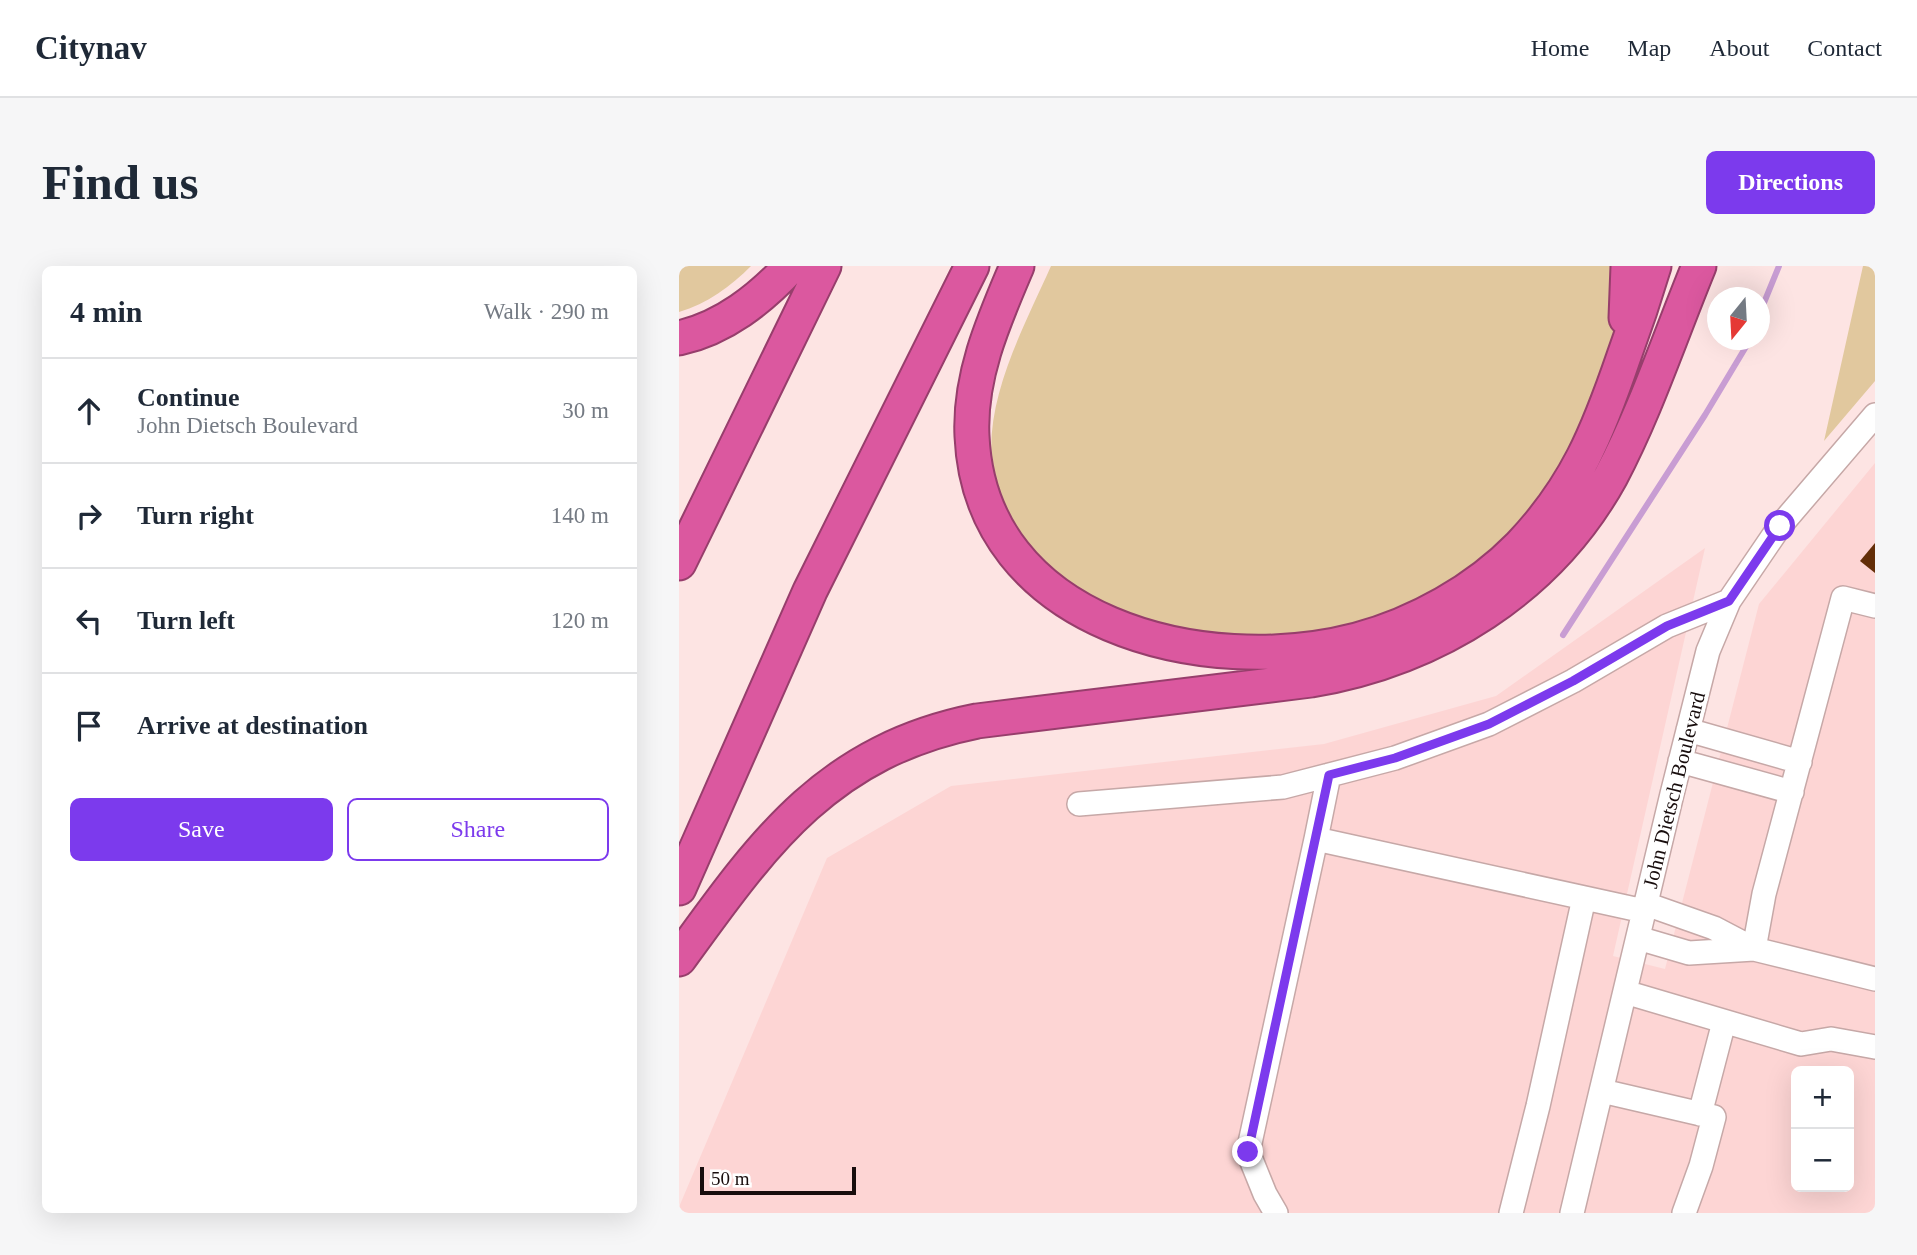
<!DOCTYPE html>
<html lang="en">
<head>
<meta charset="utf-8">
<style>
  body { margin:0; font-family:"Times New Roman",serif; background:#f6f6f7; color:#1f2937 }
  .controls { position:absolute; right:21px; bottom:21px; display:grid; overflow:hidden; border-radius:10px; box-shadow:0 7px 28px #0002 }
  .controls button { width:63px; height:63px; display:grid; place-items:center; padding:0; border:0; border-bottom:2px solid #e0e1e3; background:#fff; color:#1f2937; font:35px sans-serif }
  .compass { position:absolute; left:1028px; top:21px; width:63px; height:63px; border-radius:50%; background:#fff; box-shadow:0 7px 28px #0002; rotate:198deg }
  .scale { position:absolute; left:21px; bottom:18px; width:156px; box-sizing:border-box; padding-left:7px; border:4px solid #180d0d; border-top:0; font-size:19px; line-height:24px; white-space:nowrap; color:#180d0d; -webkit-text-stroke:5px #fff; paint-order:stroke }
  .stop { position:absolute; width:21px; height:21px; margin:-16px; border:5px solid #7c3aed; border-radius:50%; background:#fff }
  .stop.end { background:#7c3aed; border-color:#fff; box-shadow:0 2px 7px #0008 }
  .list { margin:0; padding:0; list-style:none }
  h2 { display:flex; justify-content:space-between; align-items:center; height:91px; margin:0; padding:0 28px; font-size:30px }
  h2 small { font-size:23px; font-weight:400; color:#747a83 }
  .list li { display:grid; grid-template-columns:46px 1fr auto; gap:21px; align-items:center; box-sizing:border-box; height:105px; padding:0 28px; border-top:2px solid #e0e1e3 }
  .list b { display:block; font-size:26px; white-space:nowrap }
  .list p { margin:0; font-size:23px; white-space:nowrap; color:#747a83 }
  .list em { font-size:23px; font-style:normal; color:#747a83 }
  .actions { display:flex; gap:14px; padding:21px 28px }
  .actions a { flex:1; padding:16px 0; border:2px solid #7c3aed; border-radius:10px; text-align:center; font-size:24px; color:#7c3aed }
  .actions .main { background:#7c3aed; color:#fff }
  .icon { flex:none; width:38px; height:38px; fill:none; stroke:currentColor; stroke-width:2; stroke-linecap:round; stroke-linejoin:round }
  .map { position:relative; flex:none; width:1196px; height:947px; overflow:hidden; border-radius:10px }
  header { display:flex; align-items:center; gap:42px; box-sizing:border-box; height:98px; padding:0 35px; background:#fff; border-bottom:2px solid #e0e1e3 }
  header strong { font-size:33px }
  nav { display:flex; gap:38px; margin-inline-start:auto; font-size:24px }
  .intro { display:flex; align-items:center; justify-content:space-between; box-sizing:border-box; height:168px; padding:0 42px }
  h1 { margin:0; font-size:49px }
  .button { padding:18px 32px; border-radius:10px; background:#7c3aed; color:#fff; font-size:24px; font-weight:700 }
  main { display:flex; gap:42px; padding:0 42px }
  aside { flex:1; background:#fff; border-radius:10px; box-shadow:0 7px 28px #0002 }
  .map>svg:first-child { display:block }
</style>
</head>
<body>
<header>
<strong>Citynav</strong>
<nav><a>Home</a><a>Map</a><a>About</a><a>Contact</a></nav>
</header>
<div class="intro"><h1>Find us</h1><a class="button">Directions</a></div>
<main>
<aside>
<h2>4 min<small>Walk · 290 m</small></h2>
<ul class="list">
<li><svg class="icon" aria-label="ahead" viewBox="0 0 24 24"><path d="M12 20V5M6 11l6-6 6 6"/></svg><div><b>Continue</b><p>John Dietsch Boulevard</p></div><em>30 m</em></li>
<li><svg class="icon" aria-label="right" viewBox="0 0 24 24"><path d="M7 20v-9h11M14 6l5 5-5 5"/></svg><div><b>Turn right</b></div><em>140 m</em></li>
<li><svg class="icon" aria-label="left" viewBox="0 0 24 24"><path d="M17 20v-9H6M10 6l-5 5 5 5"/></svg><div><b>Turn left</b></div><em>120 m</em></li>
<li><svg class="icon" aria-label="arrive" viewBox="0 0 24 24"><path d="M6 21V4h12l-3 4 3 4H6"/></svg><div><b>Arrive at destination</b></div></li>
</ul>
<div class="actions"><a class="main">Save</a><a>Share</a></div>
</aside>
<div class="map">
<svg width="1196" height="947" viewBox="0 0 1196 947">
  <rect width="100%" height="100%" fill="#fde4e3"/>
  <path fill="#fdd5d4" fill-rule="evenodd" d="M1196 197V947H0V941L148 592 272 520 645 478 817 430 1026 282 934 690 986 703 1080 338ZM1117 805H1170V921H1117Z"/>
  <path fill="#e1c89e" d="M0 0H72C52 20 28 38 0 46Z
    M372 0H935C936 15 938 31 937 45 935 74 923 125 911 150 905 162 898 173 891 184 848 259 804 305 725 341 705 350 683 360 661 365 622 372 575 372 536 367 486 360 441 349 398 321 357 295 321 255 314 205 303 136 345 61 372 0Z
    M1184 0H1196V115L1145 175Z"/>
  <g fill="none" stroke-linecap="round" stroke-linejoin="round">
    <path stroke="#c89dd3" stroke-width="6" d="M1080 49 1100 0
      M884 369 1026 149 1071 74"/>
  </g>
  <path fill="#632e08" d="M1196 277V307L1181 295Z"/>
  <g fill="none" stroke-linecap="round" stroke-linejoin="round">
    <g stroke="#c6a8a7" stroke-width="26">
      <path id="minor" d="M1009 464 1121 496
        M1001 495 1113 526
        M650 509 637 573 965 645
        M400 538 604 521 716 492 810 458 894 415 988 360 1050 335
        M967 638 1035 662 1075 683 1196 713
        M959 672 1010 687 1075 683
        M1075 683 1085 628 1164 332 1196 340
        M946 726 1122 778 1152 773 1196 781
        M923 825 1035 851 1022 900 1005 947
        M1021 848 1045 756
        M597 947 586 928 569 886 637 573
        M832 947 859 840 905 632
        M893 947 993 528 1029 385 1050 335 1101 260 1196 149"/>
    </g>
    <g stroke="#973e6c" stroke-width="37">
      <path id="highway" d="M338 0C315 54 290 110 293 170 301 359 525 414 678 374 737 358 797 325 841 280 897 221 919 166 945 90 956 60 966 30 975 0
        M947 52 949 0
        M0 72C45 62 81 33 112 0
        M0 297 145 0
        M0 622 131 325 293 0
        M0 693C84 577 148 485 298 455L632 414C757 393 870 323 932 210 966 146 992 68 1020 0"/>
    </g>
    <use href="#minor" stroke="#fff" stroke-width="23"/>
    <use href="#highway" stroke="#db589f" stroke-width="33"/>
  </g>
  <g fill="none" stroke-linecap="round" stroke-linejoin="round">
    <path stroke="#7c3aed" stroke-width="9" d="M569 886 650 509 716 492 810 458 894 415 988 360 1050 335 1101 260"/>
  </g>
  <g text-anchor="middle" stroke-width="7" stroke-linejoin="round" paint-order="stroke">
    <g font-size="21" fill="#180d0d" stroke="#fff">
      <text transform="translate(995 524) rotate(-76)" y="7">John Dietsch Boulevard</text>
    </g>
  </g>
</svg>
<div class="controls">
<button>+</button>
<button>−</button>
</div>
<svg class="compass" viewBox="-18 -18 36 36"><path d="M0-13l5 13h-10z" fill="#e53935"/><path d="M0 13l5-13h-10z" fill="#747a83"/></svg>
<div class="scale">50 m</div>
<div class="stop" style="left:1101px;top:260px"></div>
<div class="stop end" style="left:569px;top:886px"></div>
</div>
</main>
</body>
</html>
